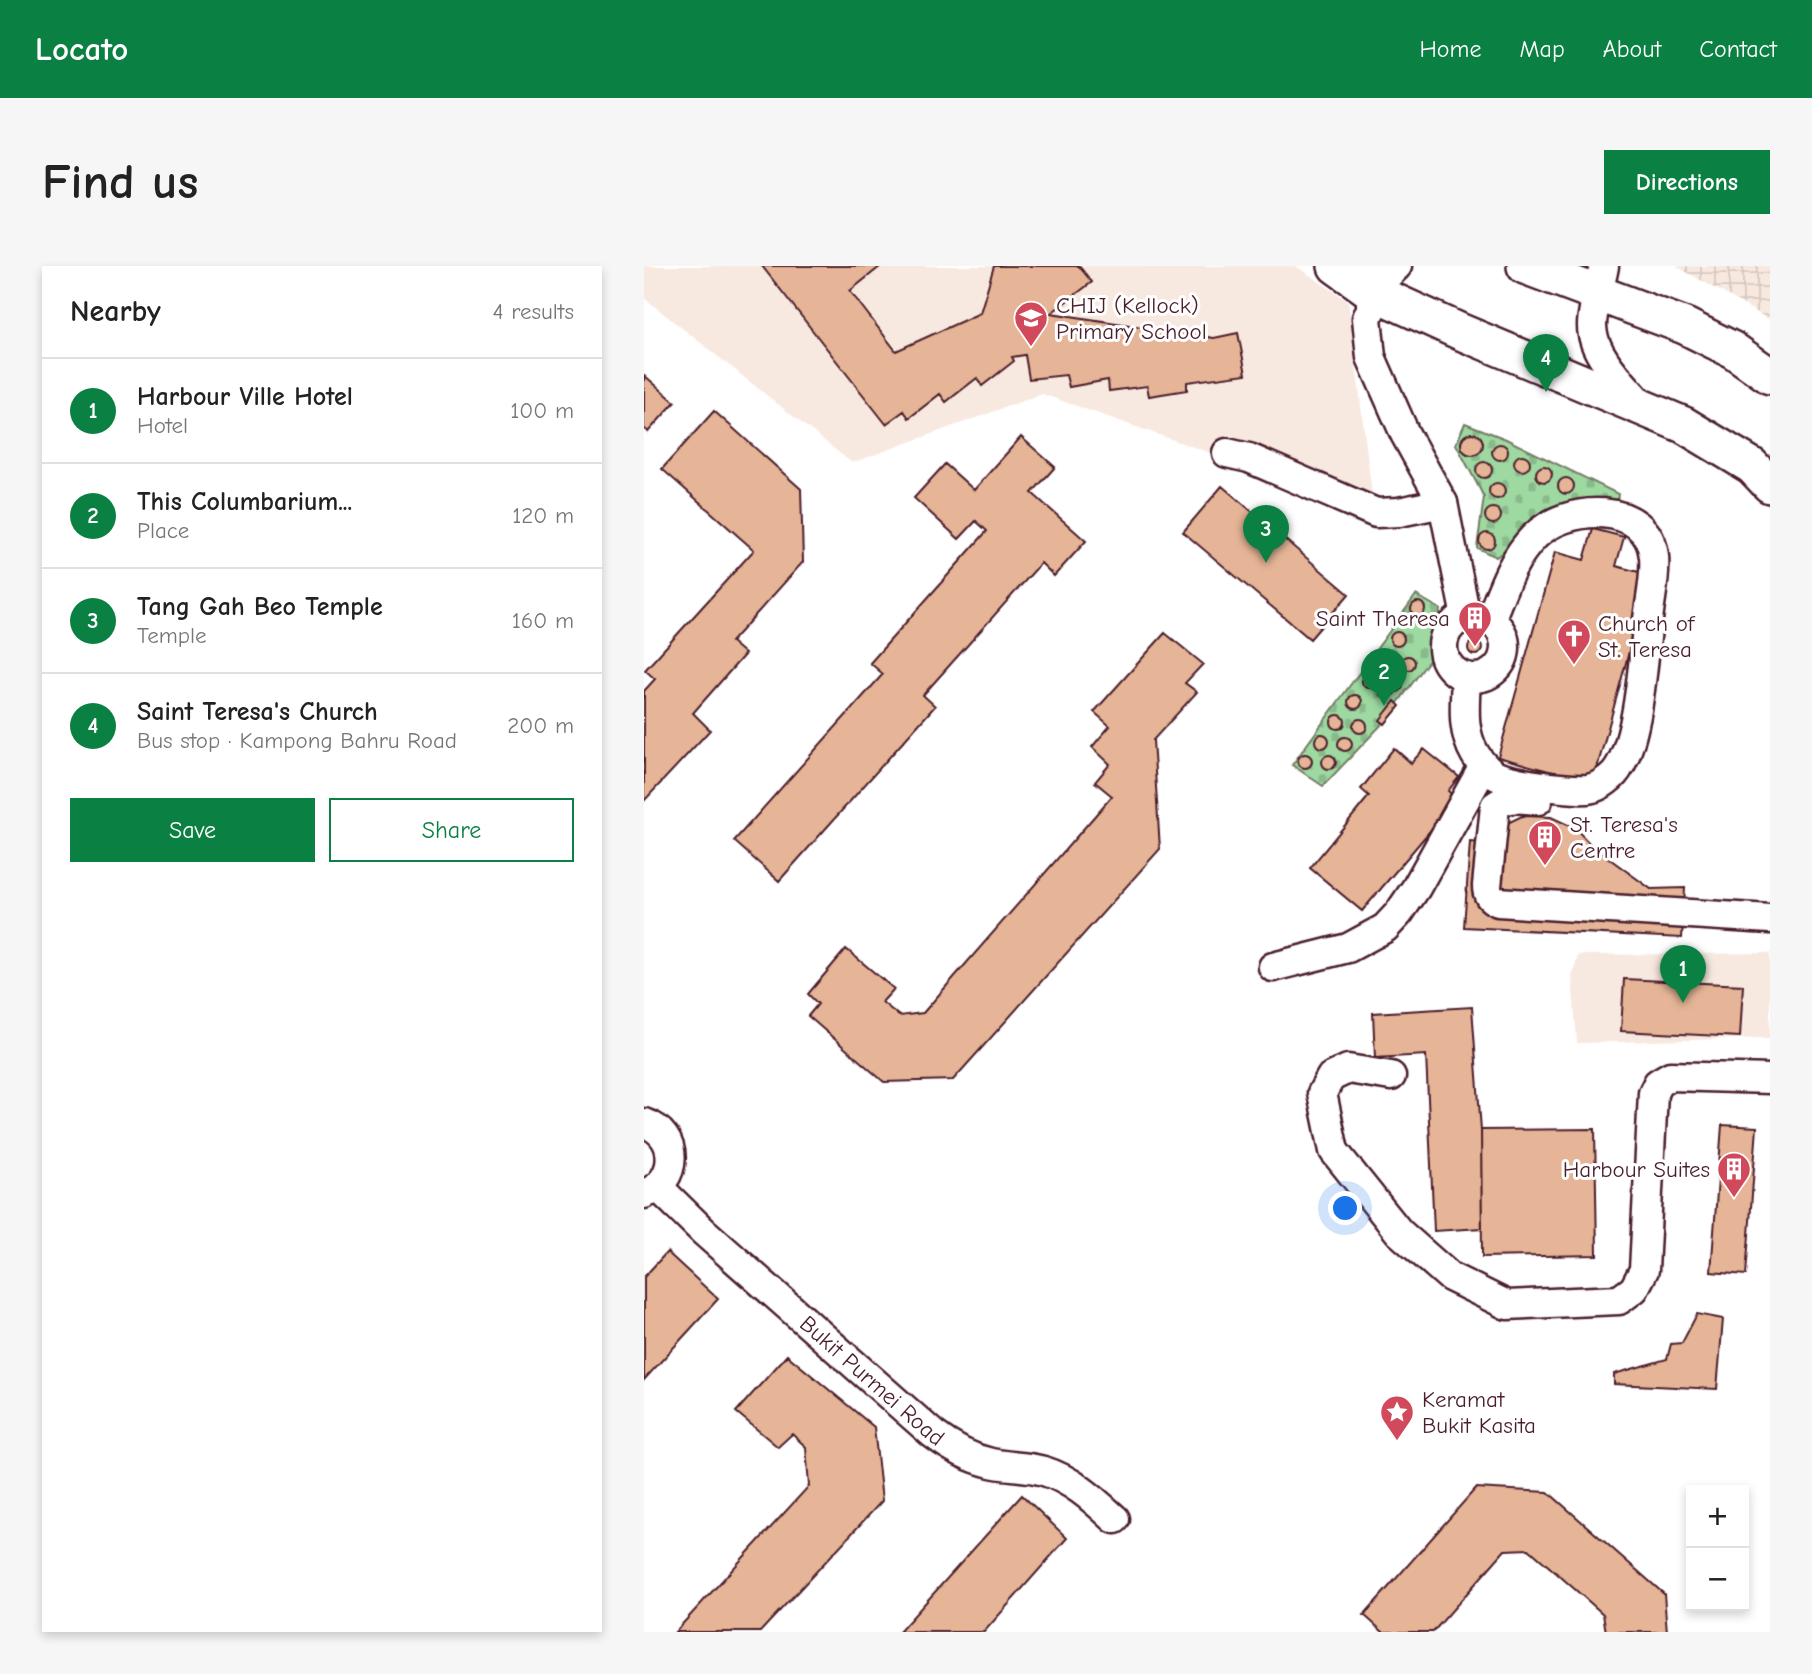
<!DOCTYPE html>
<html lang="en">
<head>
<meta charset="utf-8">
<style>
  body { margin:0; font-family:"Comic Neue",sans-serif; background:#f6f6f6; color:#222 }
  .controls { position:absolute; right:21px; bottom:21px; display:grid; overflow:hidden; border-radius:0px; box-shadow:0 4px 10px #0003 }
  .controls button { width:63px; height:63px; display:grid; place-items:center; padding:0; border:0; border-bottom:2px solid #e0e0e0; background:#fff; color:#222; font:35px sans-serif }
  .you { position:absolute; left:702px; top:943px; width:24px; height:24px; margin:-18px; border:5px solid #fff; border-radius:50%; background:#1a73e8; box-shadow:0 0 0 10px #1a73e833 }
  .badge { display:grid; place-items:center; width:46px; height:46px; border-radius:50%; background:#0b8043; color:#fff; font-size:23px; font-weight:700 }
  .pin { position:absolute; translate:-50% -58px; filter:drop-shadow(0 2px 4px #0008) }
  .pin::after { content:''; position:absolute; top:37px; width:24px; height:21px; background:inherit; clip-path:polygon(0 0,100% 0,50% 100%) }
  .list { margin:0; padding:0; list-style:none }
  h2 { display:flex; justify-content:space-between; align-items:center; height:91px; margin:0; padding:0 28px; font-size:30px }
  h2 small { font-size:23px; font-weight:400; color:#767676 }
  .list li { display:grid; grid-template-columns:46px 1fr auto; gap:21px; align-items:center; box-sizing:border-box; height:105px; padding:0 28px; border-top:2px solid #e0e0e0 }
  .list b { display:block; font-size:26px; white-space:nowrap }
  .list p { margin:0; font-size:23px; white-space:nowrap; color:#767676 }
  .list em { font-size:23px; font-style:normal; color:#767676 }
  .actions { display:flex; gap:14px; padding:21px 28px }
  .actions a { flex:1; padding:16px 0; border:2px solid #0b8043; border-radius:0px; text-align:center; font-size:24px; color:#0b8043 }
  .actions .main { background:#0b8043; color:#fff }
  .map { position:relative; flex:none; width:1126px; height:1366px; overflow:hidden; border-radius:0px }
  header { display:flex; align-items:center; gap:42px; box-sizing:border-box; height:98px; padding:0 35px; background:#0b8043; color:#fff }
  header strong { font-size:33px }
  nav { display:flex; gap:38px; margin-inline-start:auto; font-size:24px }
  .intro { display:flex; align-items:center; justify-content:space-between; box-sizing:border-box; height:168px; padding:0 42px }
  h1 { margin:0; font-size:49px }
  .button { padding:18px 32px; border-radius:0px; background:#0b8043; color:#fff; font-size:24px; font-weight:700 }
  main { display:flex; gap:42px; padding:0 42px }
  aside { flex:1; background:#fff; border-radius:0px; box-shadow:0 4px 10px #0003 }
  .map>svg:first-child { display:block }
</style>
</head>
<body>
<header>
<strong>Locato</strong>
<nav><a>Home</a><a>Map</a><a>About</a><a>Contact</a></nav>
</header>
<div class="intro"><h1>Find us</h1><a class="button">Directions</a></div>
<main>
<aside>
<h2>Nearby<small>4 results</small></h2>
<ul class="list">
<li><span class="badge">1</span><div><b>Harbour Ville Hotel</b><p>Hotel</p></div><em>100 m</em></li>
<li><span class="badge">2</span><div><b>This Columbarium...</b><p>Place</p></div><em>120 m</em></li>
<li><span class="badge">3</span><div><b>Tang Gah Beo Temple</b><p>Temple</p></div><em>160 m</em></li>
<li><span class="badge">4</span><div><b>Saint Teresa's Church</b><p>Bus stop · Kampong Bahru Road</p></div><em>200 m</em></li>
</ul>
<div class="actions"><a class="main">Save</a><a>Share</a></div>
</aside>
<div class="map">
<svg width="1126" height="1366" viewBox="0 0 1126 1366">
  <defs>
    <pattern id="industrial-grid" width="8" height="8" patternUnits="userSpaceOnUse" patternTransform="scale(1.75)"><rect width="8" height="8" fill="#f8e9e0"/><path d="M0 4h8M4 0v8" fill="none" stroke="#d6c7c0"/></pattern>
    <pattern id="cemetery-stones" width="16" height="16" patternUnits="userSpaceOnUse" patternTransform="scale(1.75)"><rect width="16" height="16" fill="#9dd9a1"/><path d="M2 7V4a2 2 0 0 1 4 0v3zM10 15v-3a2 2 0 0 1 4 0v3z" fill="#89ba8b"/></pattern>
  </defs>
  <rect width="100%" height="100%" fill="#fff"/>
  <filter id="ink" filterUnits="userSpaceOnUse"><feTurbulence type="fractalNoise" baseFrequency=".0143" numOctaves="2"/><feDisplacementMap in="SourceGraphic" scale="14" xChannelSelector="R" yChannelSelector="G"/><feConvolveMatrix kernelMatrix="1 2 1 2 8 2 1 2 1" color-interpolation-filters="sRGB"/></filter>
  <g filter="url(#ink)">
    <path fill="#f8e9e0" d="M0 0H652L704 35 730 244 398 128 208 197 0 32Z
      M1126 687V772L933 777 928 710 934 689Z"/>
    <path fill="url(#industrial-grid)" d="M1032 0H1126V54Z"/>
    <path fill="url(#cemetery-stones)" stroke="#747c66" stroke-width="2" d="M821 157 862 173 974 228 972 245 895 259 852 291 833 282 840 231 812 178Z
      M772 329 796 343 792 385 739 457 679 520 648 499Z"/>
    <path fill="#e6b597" stroke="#4a1f2b" stroke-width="2" d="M118 0H237L206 25 252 85 336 47 350 0H435L448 16 407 47 570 72 594 67 602 108 543 116V124L505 130 503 120 465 125 464 114 425 121 422 109 385 113 381 89 368 91 370 95 338 120 333 112 302 136 296 128 265 152 260 145 242 158Z
      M0 109 31 136 4 166 0 162Z
      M70 145 157 223 159 296 87 376 101 388 49 447 66 464 0 535V425L11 413 1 404 110 284 18 203Z
      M817 178a11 11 0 1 1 22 0a11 11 0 1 1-22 0Z
      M377 171 411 201 388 227 442 275 410 310 397 297 279 429 291 440 135 615 90 575 239 408 226 397 343 265 332 255 315 273 270 232 301 198 330 224Z
      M848 186a8 8 0 1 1 16 0a8 8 0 1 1-16 0Z
      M870 197a8 8 0 1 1 16 0a8 8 0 1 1-16 0Z
      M832 204a8 8 0 1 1 16 0a8 8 0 1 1-16 0Z
      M892 208a8 8 0 1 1 16 0a8 8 0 1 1-16 0Z
      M914 220a8 8 0 1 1 16 0a8 8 0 1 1-16 0Z
      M845 225a8 8 0 1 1 16 0a8 8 0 1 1-16 0Z
      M578 220 705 328 666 373 539 266Z
      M841 250a8 8 0 1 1 16 0a8 8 0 1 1-16 0Z
      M949 263 980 271 972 300 1006 309 949 517 854 491 911 286 940 294Z
      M835 275a8 8 0 1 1 16 0a8 8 0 1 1-16 0Z
      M767 343a7 7 0 1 1 14 0a7 7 0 1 1-14 0Z
      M746 373a7 7 0 1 1 14 0a7 7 0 1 1-14 0Z
      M521 367 559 398 541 417 553 426 509 474 516 583 309 814 240 816 164 750 174 738 164 728 202 683 250 723 238 736 255 750 279 747 468 530 451 516 466 498 448 481 466 460 450 446Z
      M824 382a7 7 0 1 1 14 0a7 7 0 1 1-14 0Z
      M732 395a7 7 0 1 1 14 0a7 7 0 1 1-14 0Z
      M757 397a7 7 0 1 1 14 0a7 7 0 1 1-14 0Z
      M718 415a7 7 0 1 1 14 0a7 7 0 1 1-14 0Z
      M745 419a7 7 0 1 1 14 0a7 7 0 1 1-14 0Z
      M742 420 751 427 745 435 736 428Z
      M704 436a7 7 0 1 1 14 0a7 7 0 1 1-14 0Z
      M751 435 756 440 741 458 736 454Z
      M687 456a7 7 0 1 1 14 0a7 7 0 1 1-14 0Z
      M709 460a7 7 0 1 1 14 0a7 7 0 1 1-14 0Z
      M671 475a7 7 0 1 1 14 0a7 7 0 1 1-14 0Z
      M694 478a7 7 0 1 1 14 0a7 7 0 1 1-14 0Z
      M750 482 767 497 780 483 815 511 804 525 813 533 718 645 666 602 725 530 717 523Z
      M654 495a7 7 0 1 1 14 0a7 7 0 1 1-14 0Z
      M678 496a7 7 0 1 1 14 0a7 7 0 1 1-14 0Z
      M878 550 907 551 931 562 948 580 1007 623 1041 622 1038 672 820 661 826 576 840 577 853 562Z
      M980 713 1099 719 1096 771 977 765Z
      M828 741 837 864 838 962 790 965 782 789 731 792 729 747Z
      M1078 859 1113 861 1102 1009 1067 1006Z
      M951 863 953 989 838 991 837 864Z
      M23 986 74 1033 0 1114V1011Z
      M1053 1048 1079 1053 1073 1123 970 1118V1108L1023 1093 1027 1078 1038 1077Z
      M143 1089 230 1161 238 1235 116 1366H31L165 1220 162 1181 148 1168 134 1181 92 1146Z
      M832 1222 904 1226 1020 1328 1023 1366H962L959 1348 885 1283 861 1284 789 1366H739L720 1349Z
      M378 1229 423 1272 340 1366H255Z"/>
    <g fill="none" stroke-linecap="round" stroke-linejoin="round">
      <g stroke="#4a1f2b" stroke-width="33">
        <g id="minor">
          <path d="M727 0V43L723 52 727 91 761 168 799 237 822 351"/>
          <path d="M960 0C957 19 948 41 948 60 948 90 983 121 1001 143"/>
          <path d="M727 25 753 0"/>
          <path d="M583 187 605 192 732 247 755 246 799 237"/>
          <circle cx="830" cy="381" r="31"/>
          <path d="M822 411C821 438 817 464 831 488 836 496 842 503 849 508 863 517 925 524 943 523 953 522 963 515 970 508 995 480 999 392 1004 354 1006 334 1012 311 1010 291 1005 234 921 238 890 271 867 294 858 325 846 354"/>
          <path d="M894 534C878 533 864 529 851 540L843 620C843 629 846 633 854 636L1126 653"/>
          <path d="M629 701 704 682 741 662 755 647 772 622 840 500"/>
          <path d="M747 810 704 803 687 811 678 827 690 885 755 966 806 1011 863 1039 975 1034 990 1023 1000 1004 1009 827 1014 817 1026 810 1126 813"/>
          <path d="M0 857C36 868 35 916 0 928"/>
          <path id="s1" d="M14 921 59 965 289 1168C306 1181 325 1192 347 1197 364 1201 383 1200 400 1205 429 1214 450 1234 471 1253"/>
        </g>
      </g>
      <g stroke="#4a1f2b" stroke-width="40">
        <path id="major" d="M692 0 727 25 817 66 1040 159 1108 200 1126 219
          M881 0 1041 60 1089 84 1126 110"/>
      </g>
      <use href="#minor" stroke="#fff" stroke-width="28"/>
      <use href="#major" stroke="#fff" stroke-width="35"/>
    </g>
  </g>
  <defs>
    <g id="school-pin" transform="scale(1.75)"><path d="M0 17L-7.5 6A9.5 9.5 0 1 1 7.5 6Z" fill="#d1495b" stroke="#fff"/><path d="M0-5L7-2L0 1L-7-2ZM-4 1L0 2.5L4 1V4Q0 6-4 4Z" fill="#fff"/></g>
    <g id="building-pin" transform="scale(1.75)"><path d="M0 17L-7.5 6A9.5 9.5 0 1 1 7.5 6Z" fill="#d1495b" stroke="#fff"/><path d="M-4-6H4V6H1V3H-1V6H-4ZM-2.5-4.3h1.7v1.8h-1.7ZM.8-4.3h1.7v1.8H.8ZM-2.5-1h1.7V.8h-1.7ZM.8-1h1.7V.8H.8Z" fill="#fff"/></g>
    <g id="church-pin" transform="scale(1.75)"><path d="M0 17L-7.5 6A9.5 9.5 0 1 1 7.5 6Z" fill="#d1495b" stroke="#fff"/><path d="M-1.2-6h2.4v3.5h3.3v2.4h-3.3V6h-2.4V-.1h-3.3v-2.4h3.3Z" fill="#fff"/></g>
    <g id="sight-pin" transform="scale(1.75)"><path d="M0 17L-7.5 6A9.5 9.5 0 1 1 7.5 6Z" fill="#d1495b" stroke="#fff"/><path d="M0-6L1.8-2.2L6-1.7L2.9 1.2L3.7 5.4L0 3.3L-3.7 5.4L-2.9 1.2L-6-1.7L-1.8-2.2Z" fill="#fff"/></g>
  </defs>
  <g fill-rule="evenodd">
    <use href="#school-pin" x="387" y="52"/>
    <use href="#building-pin" x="831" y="352"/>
    <use href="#church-pin" x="930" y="370"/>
    <use href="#building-pin" x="901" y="571"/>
    <use href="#building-pin" x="1090" y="903"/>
    <use href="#sight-pin" x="753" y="1146"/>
  </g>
  <g text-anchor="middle" stroke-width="6" stroke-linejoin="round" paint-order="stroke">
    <g font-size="23" fill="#4a1f2b" stroke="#fff" text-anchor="start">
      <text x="412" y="47">CHIJ (Kellock)<tspan x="412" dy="26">Primary School</tspan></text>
      <text x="806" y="360" text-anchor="end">Saint Theresa</text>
      <text x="954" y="365">Church of<tspan x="954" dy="26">St. Teresa</tspan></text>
      <text x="926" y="566">St. Teresa's<tspan x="926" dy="26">Centre</tspan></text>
      <text x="1066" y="911" text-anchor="end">Harbour Suites</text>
      <text x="778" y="1141">Keramat<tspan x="778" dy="26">Bukit Kasita</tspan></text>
    </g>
    <g font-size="23" fill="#4a1f2b" stroke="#fff">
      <text dy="8" stroke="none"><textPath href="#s1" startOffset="289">Bukit Purmei Road</textPath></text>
    </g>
  </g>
</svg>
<div class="controls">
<button>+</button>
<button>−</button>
</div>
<div class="you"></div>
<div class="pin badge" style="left:1039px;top:737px">1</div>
<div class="pin badge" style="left:740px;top:440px">2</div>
<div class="pin badge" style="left:622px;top:297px">3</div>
<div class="pin badge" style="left:902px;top:126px">4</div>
</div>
</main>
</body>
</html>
